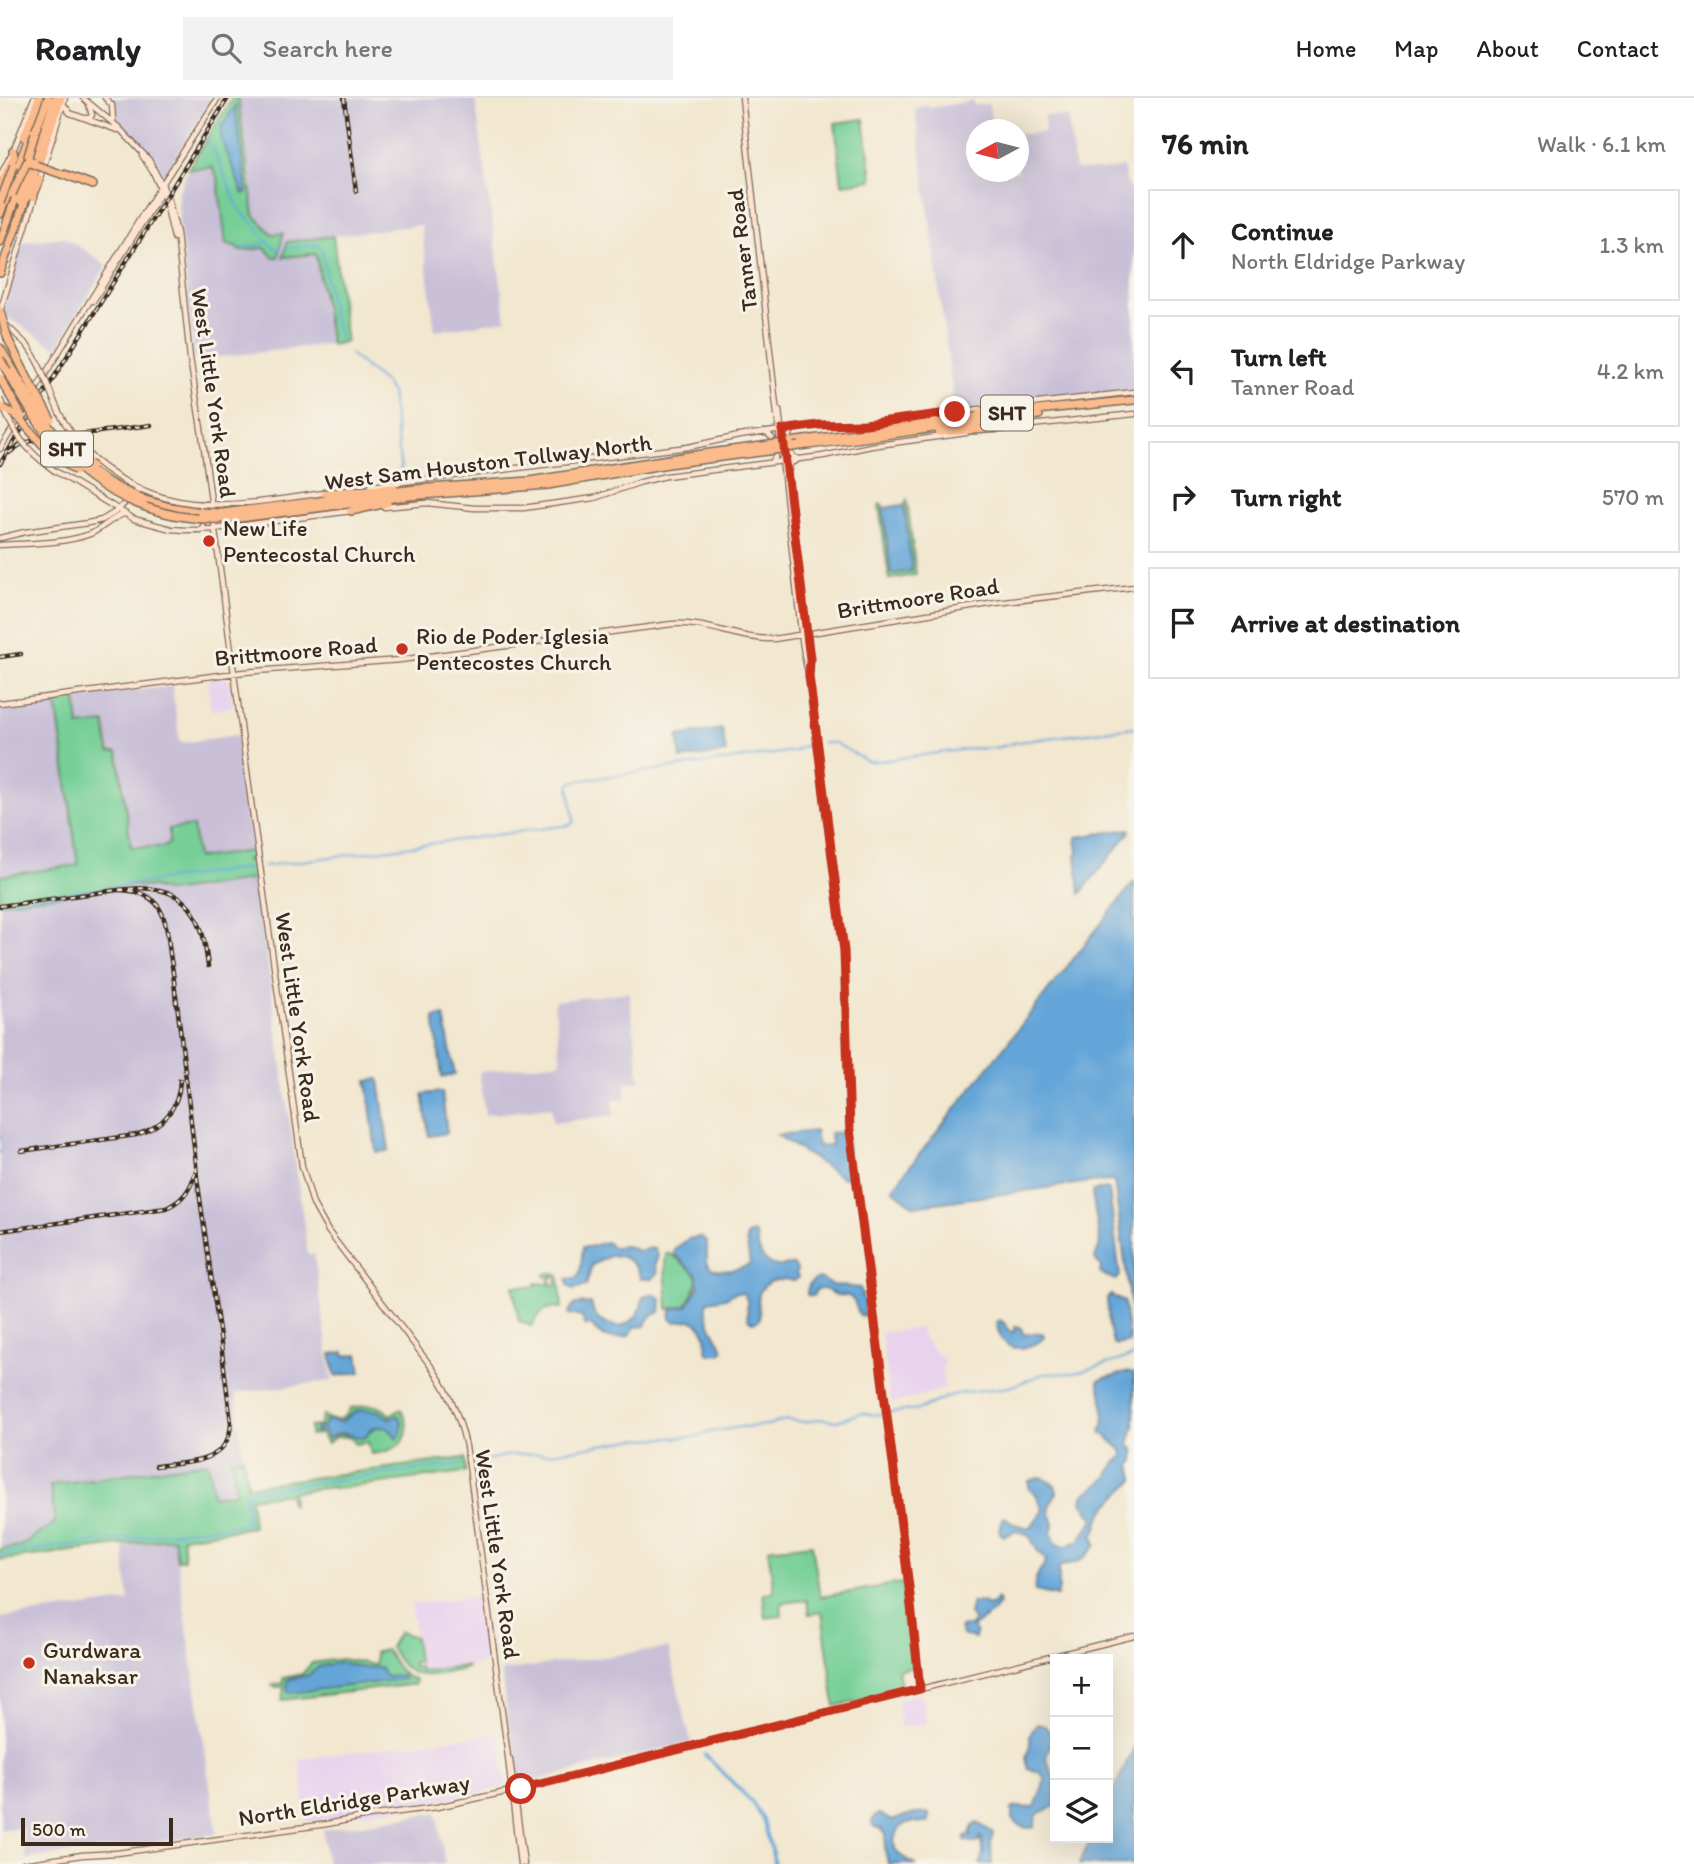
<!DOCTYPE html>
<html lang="en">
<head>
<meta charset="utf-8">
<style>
  body { margin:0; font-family:Itim,sans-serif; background:#f2f2f2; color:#202124 }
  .controls { position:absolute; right:21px; bottom:21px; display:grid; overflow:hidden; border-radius:0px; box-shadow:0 7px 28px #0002 }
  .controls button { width:63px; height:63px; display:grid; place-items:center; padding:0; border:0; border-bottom:2px solid #e0e0e0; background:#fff; color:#202124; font:35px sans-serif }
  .compass { position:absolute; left:966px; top:21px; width:63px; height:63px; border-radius:50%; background:#fff; box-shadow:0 7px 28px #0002; rotate:263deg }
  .scale { position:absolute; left:21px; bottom:18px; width:152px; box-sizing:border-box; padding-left:7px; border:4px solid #3b2a1e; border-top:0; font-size:19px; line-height:24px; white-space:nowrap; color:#3b2a1e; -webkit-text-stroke:5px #f7f3e8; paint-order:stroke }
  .stop { position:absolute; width:21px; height:21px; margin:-16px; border:5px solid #c8321e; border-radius:50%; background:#fff }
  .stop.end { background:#c8321e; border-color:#fff; box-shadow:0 2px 7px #0008 }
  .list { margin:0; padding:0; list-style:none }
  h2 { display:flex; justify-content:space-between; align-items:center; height:91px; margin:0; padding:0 28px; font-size:30px }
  h2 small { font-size:23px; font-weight:400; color:#757577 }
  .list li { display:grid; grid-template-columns:46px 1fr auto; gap:21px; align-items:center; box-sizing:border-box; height:112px; margin:0 14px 14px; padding:0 14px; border:2px solid #e0e0e0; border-radius:0px }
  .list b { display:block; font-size:26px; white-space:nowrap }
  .list p { margin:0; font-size:23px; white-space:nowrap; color:#757577 }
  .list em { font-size:23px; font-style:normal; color:#757577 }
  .icon { flex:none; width:38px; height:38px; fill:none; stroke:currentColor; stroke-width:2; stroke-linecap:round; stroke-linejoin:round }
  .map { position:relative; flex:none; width:1134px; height:1766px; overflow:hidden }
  header { display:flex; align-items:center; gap:42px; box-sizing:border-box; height:98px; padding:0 35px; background:#fff; border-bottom:2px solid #e0e0e0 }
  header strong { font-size:33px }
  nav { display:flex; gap:38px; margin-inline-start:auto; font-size:24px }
  .search { width:490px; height:63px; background:#f2f2f2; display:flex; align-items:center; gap:18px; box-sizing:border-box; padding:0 24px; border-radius:0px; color:#757577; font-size:26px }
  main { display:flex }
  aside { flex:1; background:#fff }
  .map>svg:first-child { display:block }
</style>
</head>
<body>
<header>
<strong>Roamly</strong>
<div class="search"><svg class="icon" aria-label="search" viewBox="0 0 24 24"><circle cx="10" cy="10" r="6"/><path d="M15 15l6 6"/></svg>Search here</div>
<nav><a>Home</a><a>Map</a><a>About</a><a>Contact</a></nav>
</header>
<main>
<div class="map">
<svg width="1134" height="1766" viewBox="0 0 1134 1766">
  <rect width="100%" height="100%" fill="#f7f3e8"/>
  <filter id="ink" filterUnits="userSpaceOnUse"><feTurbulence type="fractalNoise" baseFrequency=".0143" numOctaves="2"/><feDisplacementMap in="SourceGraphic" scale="14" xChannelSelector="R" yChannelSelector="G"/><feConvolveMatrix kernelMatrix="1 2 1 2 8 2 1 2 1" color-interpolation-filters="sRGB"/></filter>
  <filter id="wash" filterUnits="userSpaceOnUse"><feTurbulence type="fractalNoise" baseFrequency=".00686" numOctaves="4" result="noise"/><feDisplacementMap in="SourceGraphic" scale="28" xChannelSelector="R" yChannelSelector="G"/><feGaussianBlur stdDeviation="1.57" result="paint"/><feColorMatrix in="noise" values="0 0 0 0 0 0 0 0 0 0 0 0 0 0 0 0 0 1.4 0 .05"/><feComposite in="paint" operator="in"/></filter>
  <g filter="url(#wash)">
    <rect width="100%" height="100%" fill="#f2e7cf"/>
    <path fill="#e8d2ee" d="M227 580 230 583 233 609 211 612 208 582Z
      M920 1230 924 1240 933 1252 945 1262 942 1270 945 1291 891 1306 881 1235Z
      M482 1498 490 1565 420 1574 411 1506Z
      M922 1595 926 1626 900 1629 897 1602Z
      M499 1635 506 1688 476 1696 416 1707 307 1724 299 1661Z"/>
    <path fill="#c9bfd7" d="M110 0H212L164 78 148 54 115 21 113 2Z
      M232 0H475L506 222 435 233 421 127 333 138 346 244 195 262 179 123 178 96 187 74Z
      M973 3 974 7 989 6 992 28 1006 31 976 32V74H1018L1019 35 1023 36 1045 34 1044 17 1068 19 1075 72H1103L1123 69 1127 86H1128L1131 93 1134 105V294L955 314 915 10 929 7 930 10Z
      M64 139 107 167 57 250 4 217 3 211 23 144Z
      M172 588 180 645 237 637 253 753 197 760 192 728 170 741 167 748 164 749H130L118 656 109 655 79 629 76 600Z
      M56 602 78 767 0 778V610Z
      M256 781 308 1157 314 1156 332 1283 235 1295 243 1359 232 1361 236 1395 212 1398 207 1364 50 1388 55 1425 20 1448 0 1451V805L135 787 136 788 153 789 170 793Z
      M629 894 640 983 625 985 626 1001 613 1002 614 1017 553 1025 551 1009 485 1017 479 974 561 964 554 903Z
      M174 1440 217 1736 26 1761 22 1729 0 1732V1520L129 1503 123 1446Z
      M668 1550 691 1644 517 1687 501 1573Z
      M437 1714 445 1766H327L323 1732Z"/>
    <path fill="#75cf96" stroke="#587c5a" stroke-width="2" fill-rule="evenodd" d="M232 0H238L254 117 272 136 283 135 278 159H273L265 150 239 153 236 148 226 146 218 82 212 69 188 71Z
      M864 21 872 82 842 86 835 25Z
      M333 138 346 244 331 247 316 156 283 159 287 144Z
      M907 402 916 477 889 481 879 407 882 406 891 475 912 473 904 407Z
      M76 600 79 628 105 625 109 654H116L118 655 131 749H164L169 745V731L193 728 197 760 253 753V759L246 761V763L254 762 256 781 169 794 153 789 136 788 135 787 0 805V778L78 767 56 602Z
      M666 1155C681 1160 676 1161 686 1168 687 1170 689 1170 691 1171 704 1181 691 1197 686 1208L668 1211C668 1192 663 1174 666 1155Z
      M546 1175H551V1187L556 1188 557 1179H553V1175L559 1177 562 1210C546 1207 539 1215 531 1228L519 1223 513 1188 535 1189 536 1185 549 1186V1179H545Z
      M371 1307 382 1310 390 1317 401 1311C417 1340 399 1353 371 1356L368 1344 356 1346 351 1340C341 1338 335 1337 327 1346L321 1336 310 1337V1329L320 1328 321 1321 323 1317 329 1321 339 1322 346 1317 351 1310ZM364 1312 380 1315 389 1320 397 1318 402 1324 401 1335 396 1339 391 1331C380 1327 371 1329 366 1339 351 1342 346 1330 329 1340L326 1338 324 1333 315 1334 316 1331 323 1330 326 1322 341 1324 355 1314Z
      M243 1359 248 1388 465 1360 466 1374 334 1391 333 1389 292 1394 293 1406 291 1407 289 1395 250 1400 253 1429 182 1439 184 1461 177 1462 174 1440 0 1462V1451L20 1448 55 1425 50 1387 208 1364 213 1398 236 1395 231 1361Z
      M812 1446 820 1499 902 1485 914 1569 898 1572 902 1592 835 1608 822 1514 809 1516 807 1502 781 1505 782 1518 766 1520 763 1496 774 1494 768 1451Z
      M399 1534 415 1539 418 1564H413V1569H419L420 1573 466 1568 467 1569 464 1571C447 1574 423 1583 408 1572 400 1567 395 1557 390 1549Z
      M386 1552C394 1564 400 1578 415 1582V1586L282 1602 284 1589H274L272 1587 283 1585V1580L302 1576 312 1565 332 1562 342 1561 375 1567V1554Z"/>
    <path fill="#64a5d8" stroke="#50687b" stroke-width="2" d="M235 7 247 94 243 96 221 40V30Z
      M904 407 912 473 891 476 883 410Z
      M722 631 726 655 681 661 678 638Z
      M1128 731 1130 732 1129 735 1080 796 1076 758 1078 755 1076 739Z
      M1134 784V1232L1114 1083 1090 1084 914 1108 892 1091Z
      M444 918 455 977 442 979 434 919Z
      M379 981 389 1053 376 1054 367 983Z
      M442 994 447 1035 429 1038 423 996Z
      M815 1033 818 1048 831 1047 830 1035 845 1034 851 1079 843 1080 777 1037Z
      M1106 1090 1109 1092 1120 1178 1116 1182 1101 1176 1100 1174 1101 1168 1095 1161 1100 1145 1092 1095 1093 1093Z
      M753 1135 756 1138C758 1151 761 1166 777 1168 783 1169 789 1166 794 1167L797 1171 796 1175 798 1180 794 1183C778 1178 758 1184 758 1204 758 1211 761 1215 759 1222 756 1225 751 1225 748 1221 746 1212 750 1202 743 1195L736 1194 725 1200 708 1203C702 1219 717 1238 724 1252L720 1255 709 1256 706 1252C708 1237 705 1229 691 1222L675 1224 670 1220 671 1213 673 1211 687 1208 699 1187 697 1185V1177C688 1170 682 1162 674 1156V1152L688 1141 700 1139 707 1144V1164L711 1171C721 1174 741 1172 750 1166L746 1141 748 1137Z
      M606 1144 613 1149 626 1148 638 1153 652 1150 655 1151 658 1157 655 1167 658 1175 652 1181H641C637 1167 628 1158 612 1157L592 1167 586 1188 573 1191 568 1187 567 1181 576 1180 580 1174 583 1149H589Z
      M820 1180 832 1187 860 1190 865 1205 864 1218H860C857 1213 856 1206 853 1202 848 1195 843 1198 837 1197 828 1194 826 1189 816 1192L813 1198 807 1197C807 1186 811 1183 820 1180Z
      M654 1196 661 1201 660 1214C653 1217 647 1220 645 1228L635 1229 629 1238C610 1241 604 1243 591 1227H585L582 1219 569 1216V1213L575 1206 591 1205C596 1227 603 1224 620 1229 635 1223 641 1216 643 1199Z
      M1111 1197 1124 1204 1129 1241V1244L1116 1247 1113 1245 1109 1229 1107 1200Z
      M1000 1222 1004 1225 1009 1233 1014 1234 1015 1229 1021 1230 1023 1236 1043 1235 1044 1239C1039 1245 1036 1246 1029 1248 1008 1255 1000 1243 996 1224Z
      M344 1254 345 1258 358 1256 361 1274 335 1278 331 1256Z
      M1130 1274 1134 1275V1329L1129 1345 1130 1348 1134 1350V1363L1131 1367 1134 1382C1123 1393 1110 1403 1102 1416 1096 1424 1102 1427 1093 1436L1096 1447C1091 1453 1085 1461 1077 1464 1070 1467 1066 1464 1059 1470V1491L1057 1498 1035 1493C1033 1484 1039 1472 1045 1466L1046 1461 1037 1452 1029 1437 1017 1433 1004 1438 1000 1435 1002 1420 1005 1419 1014 1426 1030 1430 1043 1412 1036 1396 1029 1391V1383L1042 1379 1055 1387 1057 1395C1048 1404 1047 1413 1054 1424L1051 1435 1056 1445 1064 1449 1079 1443 1094 1421 1082 1404 1083 1398 1106 1380 1114 1367 1123 1358 1122 1352 1101 1334C1107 1319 1102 1298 1098 1283L1107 1279Z
      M364 1312 378 1313 389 1320 399 1318 402 1327 399 1338 397 1340C389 1329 385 1327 371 1330L366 1339 362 1340 342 1335 327 1340 324 1333 315 1334 316 1331 324 1329 326 1322 341 1324 355 1314Z
      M997 1501 999 1505C993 1517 983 1521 973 1528L976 1536 974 1540 962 1537 960 1529 971 1528 973 1521 969 1516 972 1504H983L987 1508 993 1506Z
      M337 1565H344L363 1570 378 1569 381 1571 385 1578 402 1577 404 1581 290 1595 288 1594 287 1583 290 1581 309 1577C316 1567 326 1567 337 1565Z
      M1037 1626 1045 1628 1053 1639 1046 1659 1055 1682V1708C1043 1716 1035 1710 1035 1729 1026 1732 1019 1728 1012 1722V1711C1022 1706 1026 1712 1035 1709L1045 1682 1041 1675 1028 1670 1026 1660 1030 1647V1636Z
      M1134 1649V1766H1079L1091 1740H1108V1705Z
      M926 1715 929 1716V1724C922 1727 915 1722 907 1725 897 1729 890 1744 897 1754 901 1760 910 1762 916 1766H888L885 1752 886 1736 881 1731 873 1728 872 1725 874 1719 879 1716 892 1723 908 1717Z
      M978 1725 993 1735 991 1745 992 1766H980L983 1754 982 1740 979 1739 980 1744C977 1745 968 1744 965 1742V1738L971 1737 970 1735 973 1728Z"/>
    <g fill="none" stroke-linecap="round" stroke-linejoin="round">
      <path stroke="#64a5d8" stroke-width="2" d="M201 36 213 51 239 111 255 127 271 148 279 151
        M240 150 266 145
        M288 150 317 146 322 152 332 217 341 243
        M350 256 386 286 391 295 402 379
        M823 645H835L867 663H879L975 650C990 652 1003 649 1017 644L1134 629
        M264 768 570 727 573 725 574 722 569 689 571 685 575 683 795 653 803 648 814 647
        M0 804 256 769
        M0 1037V1041
        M0 1053V1055
        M476 1364 510 1357 551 1355 638 1341 695 1339 710 1334 741 1329 769 1327 786 1322 805 1324 818 1321 837 1323 861 1315 873 1317 920 1311 949 1298 966 1294 1010 1289 1043 1276 1075 1275 1134 1258
        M0 1456 248 1425 245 1396 260 1392 462 1366"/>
      <path stroke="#64a5d8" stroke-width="3.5" d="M705 1657 752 1704 763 1721 775 1766"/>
    </g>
  </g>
  <g filter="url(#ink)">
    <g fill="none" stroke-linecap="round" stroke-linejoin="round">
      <g stroke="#7b6c5c" stroke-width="7">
        <path id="secondary" d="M83 0 119 30 149 62 167 97 177 135 190 260 204 350 252 711 302 1068 313 1106 328 1133 433 1271C452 1298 463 1327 468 1360L507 1651 520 1766
          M105 0 112 7 113 23
          M742 0 802 542 805 562 809 578 844 854 849 1029 909 1489 920 1591
          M63 6 70 15 117 32
          M84 20H90L92 17 89 7
          M142 57 154 76 165 101 174 140
          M0 78 13 53 34 0
          M39 83 65 0
          M93 203 162 93 163 88
          M0 214 35 98
          M5 226 27 247
          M35 293 143 116 218 0
          M1003 309 1134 294
          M779 312 810 561V574
          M1003 330 1134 316
          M764 334C776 339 780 355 772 364
          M0 351 27 307
          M92 360C166 424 236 407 324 395
          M789 371 791 365 799 361 793 359C787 351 787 338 794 330
          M55 373 134 421 171 431 185 432 214 431 351 413
          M371 388 688 349 739 338 782 332 819 327 865 326 980 311
          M384 409 427 405 474 410H523L594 400 641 384 666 378 823 358 871 348 966 335
          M200 432C207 425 206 415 201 407
          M0 440 25 434 88 425 102 422 117 413 138 391
          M0 447C28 445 64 446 90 436 102 431 111 420 124 416
          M0 605 244 574 400 562 672 526C707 523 739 542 774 541L996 505 1134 489
          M510 1662 524 1766
          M23 1766 82 1757 117 1755 191 1745 327 1726 368 1718 437 1709 506 1694 1134 1538"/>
      </g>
      <g stroke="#7b6c5c" stroke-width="10">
        <path id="highway" d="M24 39 39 0
          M33 39 48 0
          M64 76 93 87
          M0 89 14 58 13 53
          M33 99 40 81
          M21 104 55 0
          M0 116 31 34
          M0 144 24 76
          M0 175 61 0
          M0 250 14 273
          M979 314 1003 308
          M939 334 1003 330
          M790 344 988 317 1134 302
          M799 348C879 339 959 325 1039 317
          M325 395 394 390
          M145 402 170 409 201 414
          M247 412 415 391 529 383 688 358 769 347
          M351 413 387 405
          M247 419 409 398 548 387 668 366 768 353"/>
      </g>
      <use href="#secondary" stroke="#fde4d1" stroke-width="4.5"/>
      <use href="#highway" stroke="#fbbb8c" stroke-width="7"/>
      <g stroke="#3b2a1e" stroke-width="4.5">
        <path id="rail" d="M344 0 356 93
          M9 355 20 347 31 343 151 327
          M0 366 228 0
          M0 559 21 556
          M119 792C163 793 166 819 170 856 173 872 175 889 176 905
          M0 808C32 804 64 799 96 795 137 789 184 780 201 831 205 842 206 855 208 868
          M21 1053 136 1037C162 1029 179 1011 180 982
          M0 1133 166 1110C182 1103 191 1092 195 1075
          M156 1368C187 1364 229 1367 231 1325L221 1246 197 1080 196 1066 176 897"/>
      </g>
      <use href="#rail" stroke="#f7f3e8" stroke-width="2" stroke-dasharray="5" stroke-linecap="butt"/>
      <g stroke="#7b6c5c" stroke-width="7" stroke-linecap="butt">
        <path id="secondary-bridge" d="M27 247C42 267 48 291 59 314 67 331 79 345 92 360
          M0 301C12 334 26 353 55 373"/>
      </g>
      <g stroke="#7b6c5c" stroke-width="10" stroke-linecap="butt">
        <path id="highway-bridge" d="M34 64 29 62 28 58 35 35
          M12 96 27 64 64 77
          M0 105 14 67
          M0 213 8 241 35 295
          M0 261C15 287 29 314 48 338 96 399 170 430 247 419
          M14 273C50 334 76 376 145 402
          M0 280 22 319
          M34 292 51 322
          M1 309 17 318 42 346 76 373
          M60 336 72 350 92 368
          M769 347 790 344
          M768 353 799 348
          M201 414 222 415 247 412"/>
      </g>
      <use href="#secondary-bridge" stroke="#fde4d1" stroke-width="4.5"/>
      <use href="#highway-bridge" stroke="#fbbb8c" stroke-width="7"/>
    </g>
  </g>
  <g fill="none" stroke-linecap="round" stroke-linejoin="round" filter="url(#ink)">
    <path stroke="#c8321e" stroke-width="9" d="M521 1691 920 1591 909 1489 850 1031 844 853 809 578 810 561 782 332 819 327 865 326 955 314"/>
  </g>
  <g fill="#c8321e" stroke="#f7f3e8" stroke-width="2.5">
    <circle cx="209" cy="443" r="7"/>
    <circle cx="402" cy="551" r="7"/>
    <circle cx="29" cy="1565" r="7"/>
  </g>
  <g text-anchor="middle" stroke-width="6" stroke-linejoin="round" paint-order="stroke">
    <g fill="#f7f3e8" stroke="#73665b" stroke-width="2">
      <rect x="981" y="297.5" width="52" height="35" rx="5"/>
      <rect x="41" y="333.5" width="52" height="35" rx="5"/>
    </g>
    <g font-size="21" font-weight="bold" fill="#3b2a1e">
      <text x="1007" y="322">SHT</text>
      <text x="67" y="358">SHT</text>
    </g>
    <g font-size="23" fill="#3b2a1e" stroke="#f7f3e8">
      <text transform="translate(742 152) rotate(-97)" y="8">Tanner Road</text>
      <text transform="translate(214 295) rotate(82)" y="8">West Little York Road</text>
      <text transform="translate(488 364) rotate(-7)" y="8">West Sam Houston Tollway North</text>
      <text transform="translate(918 500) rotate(-9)" y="8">Brittmoore Road</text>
      <text transform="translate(296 553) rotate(-5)" y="8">Brittmoore Road</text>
      <text transform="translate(298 919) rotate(82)" y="8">West Little York Road</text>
      <text transform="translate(498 1456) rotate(82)" y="8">West Little York Road</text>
      <text transform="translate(354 1702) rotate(-9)" y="8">North Eldridge Parkway</text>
    </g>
    <g font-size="23" fill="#3b2a1e" stroke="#f7f3e8" text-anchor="start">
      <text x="223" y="438">New Life<tspan x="223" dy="26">Pentecostal Church</tspan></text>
      <text x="416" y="546">Rio de Poder Iglesia<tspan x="416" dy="26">Pentecostes Church</tspan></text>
      <text x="43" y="1560">Gurdwara<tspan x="43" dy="26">Nanaksar</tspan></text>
    </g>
  </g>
</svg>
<div class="controls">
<button>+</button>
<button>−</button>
<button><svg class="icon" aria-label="layers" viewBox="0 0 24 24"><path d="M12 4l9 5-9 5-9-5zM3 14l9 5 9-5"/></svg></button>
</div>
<svg class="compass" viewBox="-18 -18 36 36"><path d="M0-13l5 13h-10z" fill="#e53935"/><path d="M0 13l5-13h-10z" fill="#757577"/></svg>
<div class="scale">500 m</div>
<div class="stop" style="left:521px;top:1691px"></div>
<div class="stop end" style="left:955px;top:314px"></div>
</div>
<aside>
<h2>76 min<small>Walk · 6.1 km</small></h2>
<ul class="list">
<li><svg class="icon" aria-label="ahead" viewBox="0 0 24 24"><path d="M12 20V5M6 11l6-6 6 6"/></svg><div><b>Continue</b><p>North Eldridge Parkway</p></div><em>1.3 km</em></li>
<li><svg class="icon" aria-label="left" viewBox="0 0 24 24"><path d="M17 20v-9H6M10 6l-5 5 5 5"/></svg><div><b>Turn left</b><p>Tanner Road</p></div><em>4.2 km</em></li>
<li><svg class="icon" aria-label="right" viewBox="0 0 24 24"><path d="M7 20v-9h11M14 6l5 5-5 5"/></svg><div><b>Turn right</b></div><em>570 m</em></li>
<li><svg class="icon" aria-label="arrive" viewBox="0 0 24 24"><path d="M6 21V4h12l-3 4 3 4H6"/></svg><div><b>Arrive at destination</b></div></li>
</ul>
</aside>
</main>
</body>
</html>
